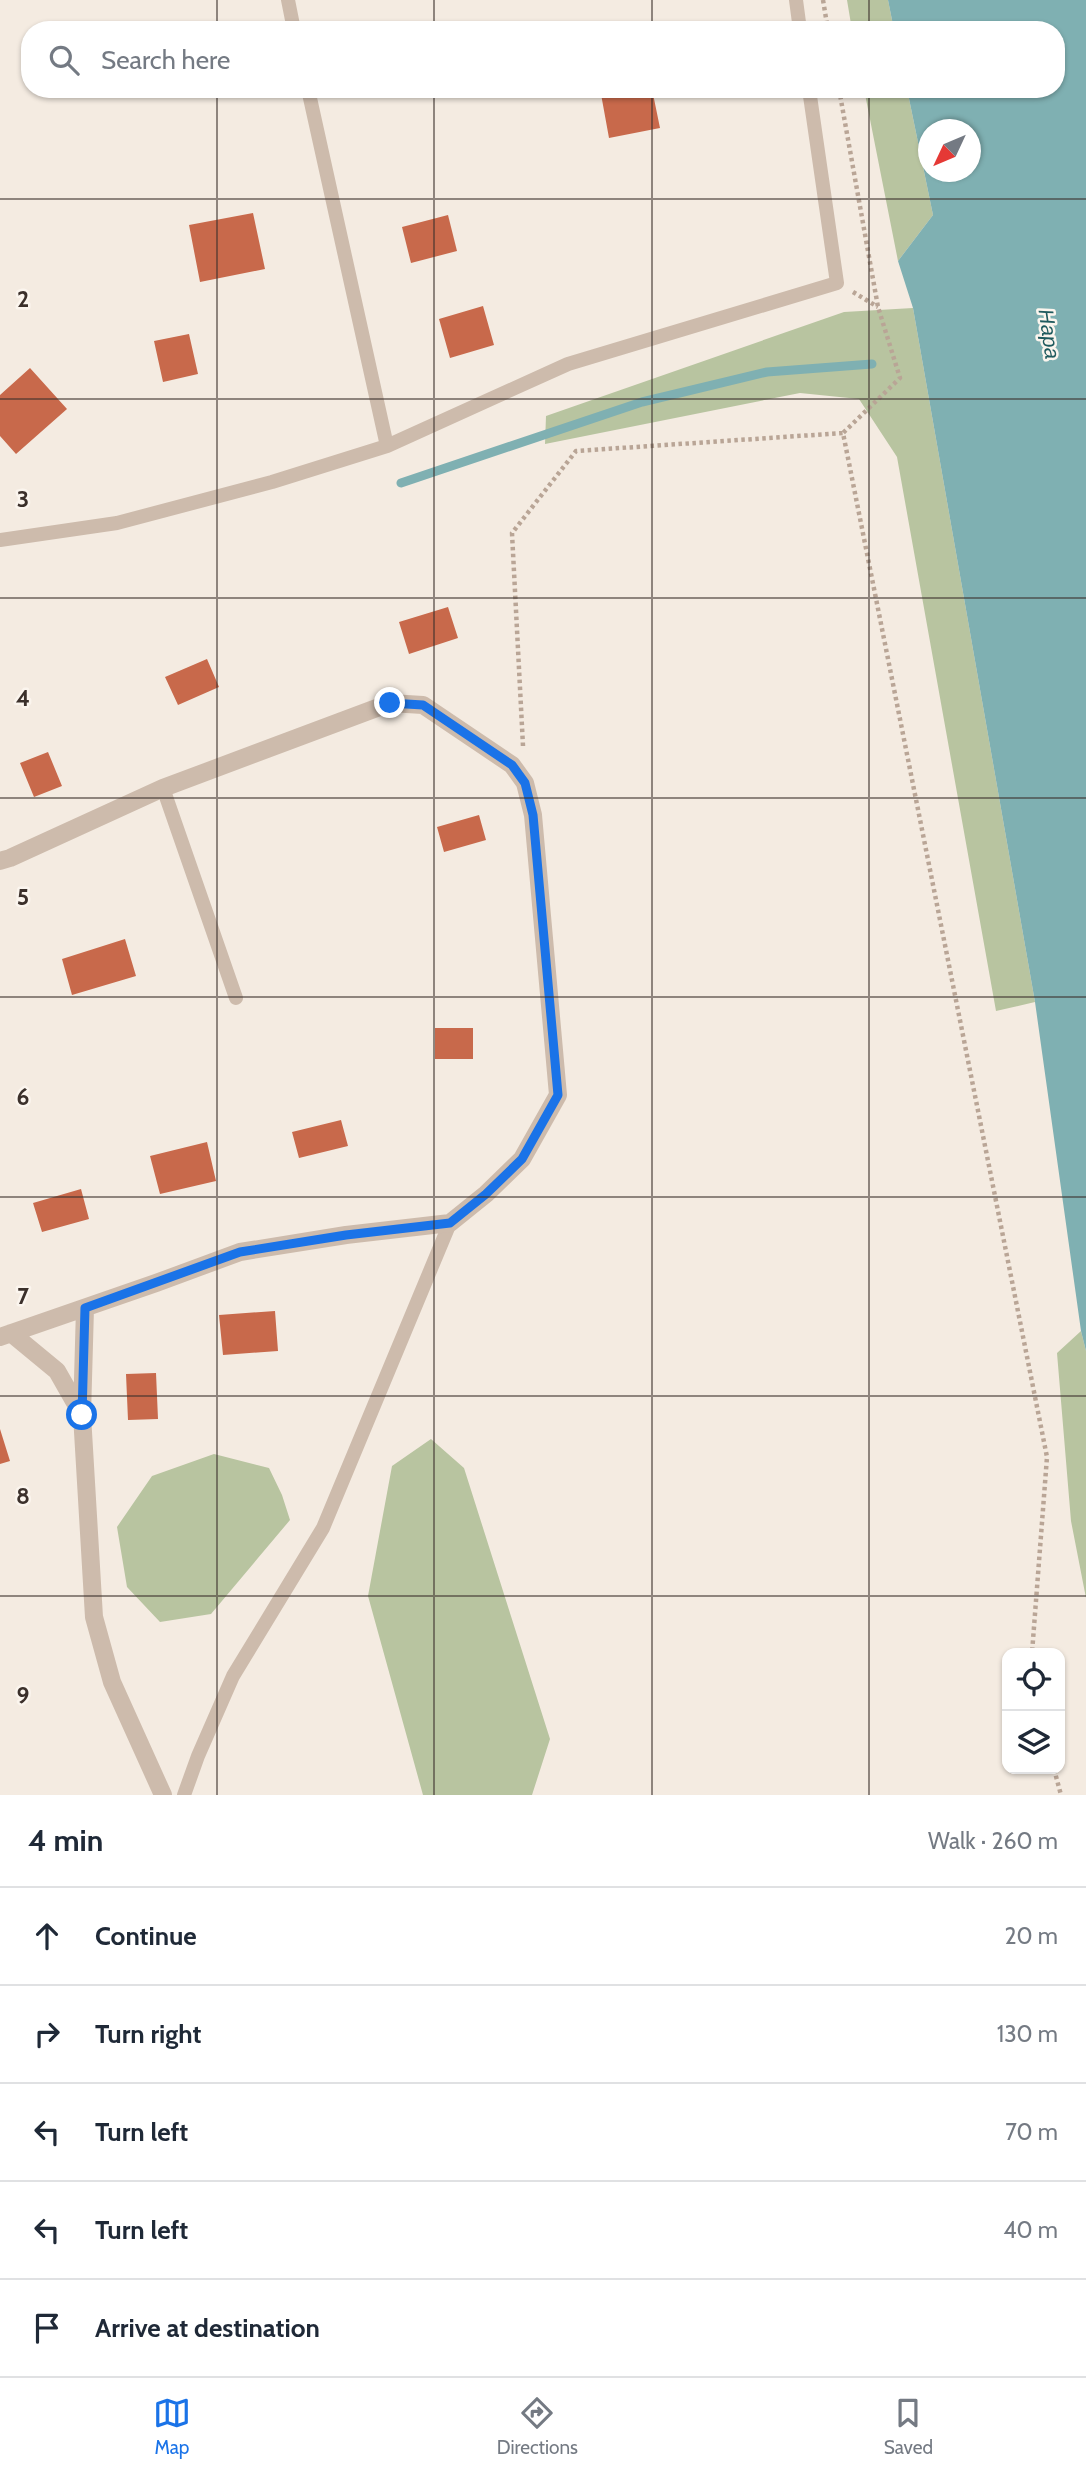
<!DOCTYPE html>
<html lang="en">
<head>
<meta charset="utf-8">
<style>
  body { margin:0; font-family:Cabin,sans-serif; background:#f6f6f7; color:#1f2937 }
  .controls { position:absolute; right:21px; bottom:21px; display:grid; overflow:hidden; border-radius:14px; box-shadow:0 2px 5px #0004 }
  .controls button { width:63px; height:63px; display:grid; place-items:center; padding:0; border:0; border-bottom:2px solid #e0e1e3; background:#fff; color:#1f2937; font:35px sans-serif }
  .compass { position:absolute; left:918px; top:119px; width:63px; height:63px; border-radius:50%; background:#fff; box-shadow:0 2px 5px #0004; rotate:226deg }
  .stop { position:absolute; width:21px; height:21px; margin:-16px; border:5px solid #1a73e8; border-radius:50%; background:#fff }
  .stop.end { background:#1a73e8; border-color:#fff; box-shadow:0 2px 7px #0008 }
  .list { margin:0; padding:0; list-style:none }
  h2 { display:flex; justify-content:space-between; align-items:center; height:91px; margin:0; padding:0 28px; font-size:30px }
  h2 small { font-size:23px; font-weight:400; color:#747a83 }
  .list li { display:grid; grid-template-columns:46px 1fr auto; gap:21px; align-items:center; box-sizing:border-box; height:98px; padding:0 28px; border-top:2px solid #e0e1e3 }
  .list b { display:block; font-size:26px; white-space:nowrap }
  .list em { font-size:23px; font-style:normal; color:#747a83 }
  .icon { flex:none; width:38px; height:38px; fill:none; stroke:currentColor; stroke-width:2; stroke-linecap:round; stroke-linejoin:round }
  .map { position:relative; flex:none; width:1086px; height:1795px; overflow:hidden }
  .search { position:absolute; background:#fff; box-shadow:0 2px 5px #0004; left:21px; right:21px; top:21px; height:77px; display:flex; align-items:center; gap:18px; box-sizing:border-box; padding:0 24px; border-radius:28px; color:#747a83; font-size:26px }
  .sheet { height:581px; background:#fff }
  nav { display:flex; justify-content:space-around; align-items:center; box-sizing:border-box; height:98px; border-top:2px solid #e0e1e3; background:#fff; font-size:19px; color:#747a83 }
  nav a { display:grid; justify-items:center; gap:4px }
  nav .on { color:#1a73e8 }
  .map>svg:first-child { display:block }
</style>
</head>
<body>
<div class="map">
<svg width="1086" height="1795" viewBox="0 0 1086 1795">
  <rect width="100%" height="100%" fill="#f4ebe1"/>
  <path fill="#b8c4a0" d="M847 0H888L894 30H852Z
    M864 89H907L933 215 898 261Z
    M913 308 1035 1002 996 1011 897 457 859 399 800 393 545 444 546 416 844 312Z
    M1081 1331 1086 1351V1598L1071 1521 1057 1353Z
    M431 1439 464 1468 550 1739 532 1795H423L368 1596 392 1466Z
    M214 1454 269 1468 282 1495 290 1520 211 1614 160 1622 127 1587 117 1527 152 1476Z"/>
  <path fill="#7fb0b2" fill-rule="evenodd" d="M888 0H1086V1351L1081 1331 1035 1002 913 308 898 261 933 215 907 89H1056V30H894ZM928 130H970V172H928Z"/>
  <g fill="none" stroke-linecap="round" stroke-linejoin="round">
    <path stroke="#7fb0b2" stroke-width="9" d="M401 483 642 402 767 372 872 364"/>
  </g>
  <path fill="#c8694b" d="M625 89H652L660 128 609 138 601 94Z
    M253 213 265 269 200 282 189 225Z
    M448 215 457 251 411 263 402 227Z
    M483 306 494 345 450 358 439 319Z
    M189 334 198 374 163 382 154 341Z
    M30 368 67 409 16 454 0 436V395Z
    M448 607 458 638 409 654 399 622Z
    M207 659 219 687 178 705 165 677Z
    M48 752 62 786 34 797 20 763Z
    M479 815 486 840 444 852 437 827Z
    M125 939 136 976 72 995 62 959Z
    M435 1028H473V1059H435Z
    M341 1120 348 1146 299 1158 292 1132Z
    M207 1142 216 1181 160 1194 150 1156Z
    M81 1189 89 1219 42 1232 33 1203Z
    M275 1311 278 1351 223 1355 219 1315Z
    M156 1373 158 1419 128 1420 126 1374Z
    M0 1429 10 1461 0 1464Z"/>
  <g fill="none" stroke-linecap="round" stroke-linejoin="round">
    <path stroke="#b9a596" stroke-width="4.5" stroke-dasharray="3.5 3.5" stroke-linecap="butt" d="M823 0 828 30
      M839 89 878 307 900 378 843 433
      M853 292 878 307
      M523 746 512 533 576 451 843 433 1047 1457 1032 1653
      M1054 1769 1061 1795"/>
    <path stroke="#cdbbac" stroke-width="14" d="M288 0 294 30
      M796 0 800 30
      M308 89 387 446 568 364 837 283 809 89
      M0 540 117 523 272 482 387 446
      M163 788 236 998
      M184 1795 198 1756 233 1676 323 1528 450 1223"/>
    <path stroke="#cdbbac" stroke-width="18" d="M0 861 10 858 163 788 390 703 423 705 512 765 525 783 533 815 558 1095 522 1159 486 1194 450 1223 346 1235 240 1252 156 1283 0 1337
      M85 1308 82 1415 94 1617 112 1682 163 1795
      M11 1333 57 1371 82 1415"/>
  </g>
  <g fill="none" stroke-linecap="round" stroke-linejoin="round">
    <path stroke="#1a73e8" stroke-width="9" d="M82 1415 85 1308 240 1252 346 1235 450 1223 486 1194 522 1159 558 1095 533 815 525 783 512 765 423 705 390 703"/>
  </g>
  <path fill="none" stroke="#3b302b" stroke-width="2" stroke-opacity="0.55" d="M217 0V30M434 0V30M652 0V30M869 0V30M217 89V1795M434 89V1795M652 89V1795M869 89V1795M0 199H1086M0 399H1086M0 598H1086M0 798H1086M0 997H1086M0 1197H1086M0 1396H1086M0 1596H1086"/>
  <g text-anchor="middle" stroke-width="5" stroke-linejoin="round" paint-order="stroke">
    <g font-size="21" font-style="italic" fill="#1f5a5e" stroke="#fbf5ee">
      <text transform="translate(1049 334) rotate(82)" y="7">Нара</text>
    </g>
  </g>
  <g font-size="23" text-anchor="middle" font-weight="bold" fill="#3b302b" stroke="#fbf5ee" stroke-width="5" stroke-linejoin="round" paint-order="stroke">
    <text x="23" y="307">2</text>
    <text x="23" y="507">3</text>
    <text x="23" y="706">4</text>
    <text x="23" y="905">5</text>
    <text x="23" y="1105">6</text>
    <text x="23" y="1304">7</text>
    <text x="23" y="1504">8</text>
    <text x="23" y="1703">9</text>
  </g>
</svg>
<div class="controls">
<button><svg class="icon" aria-label="locate" viewBox="0 0 24 24"><circle cx="12" cy="12" r="6"/><path d="M12 2v4M12 18v4M2 12h4M18 12h4"/></svg></button>
<button><svg class="icon" aria-label="layers" viewBox="0 0 24 24"><path d="M12 4l9 5-9 5-9-5zM3 14l9 5 9-5"/></svg></button>
</div>
<svg class="compass" viewBox="-18 -18 36 36"><path d="M0-13l5 13h-10z" fill="#e53935"/><path d="M0 13l5-13h-10z" fill="#747a83"/></svg>
<div class="stop" style="left:82px;top:1415px"></div>
<div class="stop end" style="left:390px;top:703px"></div>
<div class="search"><svg class="icon" aria-label="search" viewBox="0 0 24 24"><circle cx="10" cy="10" r="6"/><path d="M15 15l6 6"/></svg>Search here</div>
</div>
<section class="sheet">
<h2>4 min<small>Walk · 260 m</small></h2>
<ul class="list">
<li><svg class="icon" aria-label="ahead" viewBox="0 0 24 24"><path d="M12 20V5M6 11l6-6 6 6"/></svg><div><b>Continue</b></div><em>20 m</em></li>
<li><svg class="icon" aria-label="right" viewBox="0 0 24 24"><path d="M7 20v-9h11M14 6l5 5-5 5"/></svg><div><b>Turn right</b></div><em>130 m</em></li>
<li><svg class="icon" aria-label="left" viewBox="0 0 24 24"><path d="M17 20v-9H6M10 6l-5 5 5 5"/></svg><div><b>Turn left</b></div><em>70 m</em></li>
<li><svg class="icon" aria-label="left" viewBox="0 0 24 24"><path d="M17 20v-9H6M10 6l-5 5 5 5"/></svg><div><b>Turn left</b></div><em>40 m</em></li>
<li><svg class="icon" aria-label="arrive" viewBox="0 0 24 24"><path d="M6 21V4h12l-3 4 3 4H6"/></svg><div><b>Arrive at destination</b></div></li>
</ul>
</section>
<nav>
<a class="on"><svg class="icon" aria-label="map" viewBox="0 0 24 24"><path d="M3 6l6-2 6 2 6-2v14l-6 2-6-2-6 2zM9 4v14M15 6v14"/></svg>Map</a>
<a><svg class="icon" aria-label="directions" viewBox="0 0 24 24"><path d="M12 3l9 9-9 9-9-9zM9 14v-3h6M13 9l2 2-2 2"/></svg>Directions</a>
<a><svg class="icon" aria-label="saved" viewBox="0 0 24 24"><path d="M7 4h10v16l-5-4-5 4z"/></svg>Saved</a>
</nav>
</body>
</html>
